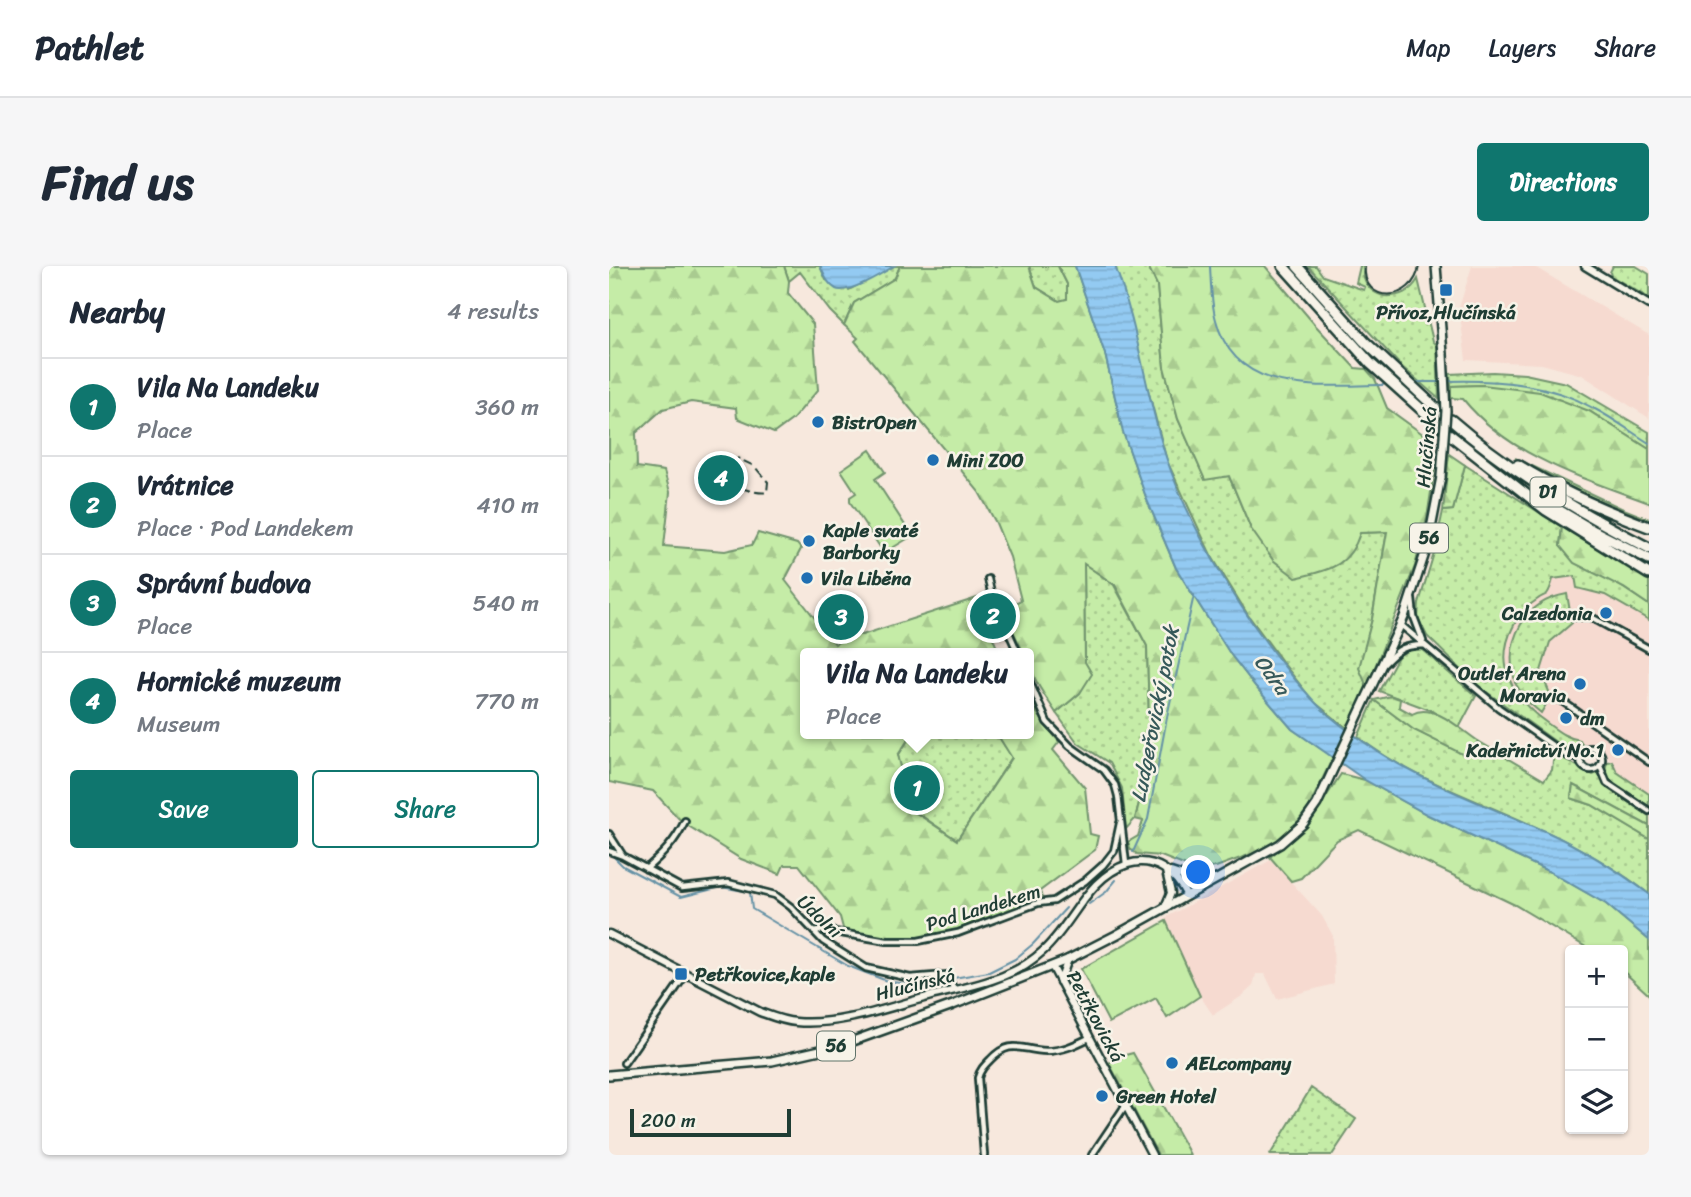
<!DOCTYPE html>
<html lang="en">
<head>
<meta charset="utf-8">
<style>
  body { margin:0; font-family:Sriracha,sans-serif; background:#f6f6f7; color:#1f2937 }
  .controls { position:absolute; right:21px; bottom:21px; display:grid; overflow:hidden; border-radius:7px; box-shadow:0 2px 5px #0004 }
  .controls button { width:63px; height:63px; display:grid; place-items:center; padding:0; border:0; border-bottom:2px solid #e0e1e3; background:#fff; color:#1f2937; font:35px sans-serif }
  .scale { position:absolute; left:21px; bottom:18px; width:161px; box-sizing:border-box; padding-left:7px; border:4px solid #1f3d34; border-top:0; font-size:19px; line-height:24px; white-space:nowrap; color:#1f3d34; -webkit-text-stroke:5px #f7f3e8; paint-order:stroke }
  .you { position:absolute; left:590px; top:607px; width:24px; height:24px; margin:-18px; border:5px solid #fff; border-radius:50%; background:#1a73e8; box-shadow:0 0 0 10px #1a73e833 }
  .badge { display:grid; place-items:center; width:46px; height:46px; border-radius:50%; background:#0f766e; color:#fff; font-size:23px; font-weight:700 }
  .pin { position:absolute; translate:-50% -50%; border:4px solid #fff; box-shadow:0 2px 7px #0006 }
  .popup { position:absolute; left:191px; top:382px; width:234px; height:91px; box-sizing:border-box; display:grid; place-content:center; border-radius:7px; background:#fff; filter:drop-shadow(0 2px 5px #0005); font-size:23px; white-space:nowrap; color:#747a83 }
  .popup b { font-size:26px; color:#1f2937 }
  .popup::after { content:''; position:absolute; left:50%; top:100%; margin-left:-14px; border:14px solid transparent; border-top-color:#fff }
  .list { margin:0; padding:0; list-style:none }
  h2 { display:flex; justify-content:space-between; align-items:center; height:91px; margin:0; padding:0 28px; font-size:30px }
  h2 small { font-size:23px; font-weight:400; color:#747a83 }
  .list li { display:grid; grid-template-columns:46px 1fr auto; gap:21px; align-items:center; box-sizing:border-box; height:98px; padding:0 28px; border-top:2px solid #e0e1e3 }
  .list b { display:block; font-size:26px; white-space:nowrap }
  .list p { margin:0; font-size:23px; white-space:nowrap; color:#747a83 }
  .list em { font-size:23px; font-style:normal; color:#747a83 }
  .actions { display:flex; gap:14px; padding:21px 28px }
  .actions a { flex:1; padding:16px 0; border:2px solid #0f766e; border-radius:7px; text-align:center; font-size:24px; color:#0f766e }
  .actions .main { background:#0f766e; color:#fff }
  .icon { flex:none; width:38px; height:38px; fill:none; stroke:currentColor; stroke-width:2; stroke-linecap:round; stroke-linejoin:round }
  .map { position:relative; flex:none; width:1040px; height:889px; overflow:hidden; border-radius:7px }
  header { display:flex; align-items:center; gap:42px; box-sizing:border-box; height:98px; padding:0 35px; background:#fff; border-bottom:2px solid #e0e1e3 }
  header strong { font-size:33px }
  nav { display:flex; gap:38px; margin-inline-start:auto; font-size:24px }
  .intro { display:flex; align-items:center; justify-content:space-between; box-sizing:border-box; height:168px; padding:0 42px }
  h1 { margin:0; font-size:49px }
  .button { padding:18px 32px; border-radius:7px; background:#0f766e; color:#fff; font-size:24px; font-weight:700 }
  main { display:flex; gap:42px; padding:0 42px }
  aside { flex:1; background:#fff; border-radius:7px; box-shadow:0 2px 5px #0004 }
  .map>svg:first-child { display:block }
</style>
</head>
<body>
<header>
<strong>Pathlet</strong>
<nav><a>Map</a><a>Layers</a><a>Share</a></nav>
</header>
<div class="intro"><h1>Find us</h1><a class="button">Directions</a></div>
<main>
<aside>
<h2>Nearby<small>4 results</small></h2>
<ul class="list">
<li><span class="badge">1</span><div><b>Vila Na Landeku</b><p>Place</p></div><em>360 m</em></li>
<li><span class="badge">2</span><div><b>Vrátnice</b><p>Place · Pod Landekem</p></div><em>410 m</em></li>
<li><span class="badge">3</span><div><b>Správní budova</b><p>Place</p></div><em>540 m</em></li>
<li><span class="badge">4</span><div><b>Hornické muzeum</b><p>Museum</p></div><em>770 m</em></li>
</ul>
<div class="actions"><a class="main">Save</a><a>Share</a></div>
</aside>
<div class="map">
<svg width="1040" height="889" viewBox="0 0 1040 889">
  <defs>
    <pattern id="grass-dots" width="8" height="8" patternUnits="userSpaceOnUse" patternTransform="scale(1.75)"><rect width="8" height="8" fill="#c5eca7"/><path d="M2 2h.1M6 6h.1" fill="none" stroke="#a9cb90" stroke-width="1.8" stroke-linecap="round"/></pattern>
    <pattern id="forest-firs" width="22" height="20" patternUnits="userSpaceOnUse" patternTransform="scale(1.75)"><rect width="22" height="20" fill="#c5eca7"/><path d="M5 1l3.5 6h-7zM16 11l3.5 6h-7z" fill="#a9cb90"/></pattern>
    <pattern id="water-rules" width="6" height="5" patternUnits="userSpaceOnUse" patternTransform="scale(1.75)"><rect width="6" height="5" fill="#93caf2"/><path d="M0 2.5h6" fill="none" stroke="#7eaed0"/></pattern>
  </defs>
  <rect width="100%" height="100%" fill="#f7e8dd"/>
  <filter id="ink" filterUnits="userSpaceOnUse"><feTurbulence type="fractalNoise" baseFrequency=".0143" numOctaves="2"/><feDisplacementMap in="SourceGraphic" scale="14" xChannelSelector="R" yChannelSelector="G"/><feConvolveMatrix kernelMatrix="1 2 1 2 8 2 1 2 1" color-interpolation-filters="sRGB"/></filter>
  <g filter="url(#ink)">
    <path fill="#f6dad0" d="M863 0H924L1040 69V152L973 109 933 98 857 94 850 42Z
      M966 310 968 322 996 329 1040 354V528L1008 506 995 484 987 479 973 478 960 473 923 447 906 427 899 409 897 381 906 356 922 338 938 327 944 313Z
      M662 594 713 650 724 670 725 718 668 733 656 708H647L644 720 633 730 604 749 591 730 556 652Z"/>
    <path fill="url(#grass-dots)" stroke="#72946e" stroke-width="2" d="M175 0H211L217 14 240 24 285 0H291L286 12 245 37 235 59 221 45 191 6 180 15Z
      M420 0H449L458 18V33L450 35 427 21Z
      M506 0H539L548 19 555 101 569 153 596 213 620 210 642 263 751 267 778 266 763 353 751 402 759 421 738 462 704 435 675 398 639 349 602 289 558 195Z
      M699 0H707L714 10 755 24 756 21 747 17 751 0H754C753 15 760 26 775 30 789 31 802 26 809 13L824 75 828 79 830 133 792 100Z
      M1004 0H1027L1040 8V32L1002 10 1001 6Z
      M884 106 916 108 957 117 1040 166V183L980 145 874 119 842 120 841 108Z
      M856 199 953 261 951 280 1040 339V354L996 329 968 322 966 310 944 313C943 317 941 324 938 328 935 330 931 331 929 333 918 340 909 350 904 361 884 400 906 435 938 457 949 465 957 472 971 474L973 478 969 483 961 484 951 479 868 419 818 370 809 352 810 337 825 287 834 245 844 244Z
      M475 297 505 319 538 380 541 493 526 553 517 563 513 522 500 497 469 477 447 447 471 427 476 396Z
      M958 328 963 357 941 376 932 405 906 415C894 374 916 335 958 328Z
      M805 382 812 383 867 430 850 462 821 444 770 425 791 387Z
      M928 407H932L942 430 932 447 918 435 906 417Z
      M765 434 805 464 857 489 869 475 935 514 943 504 945 487 984 509 996 504 998 496 1003 495 1008 506 1040 528V560L964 519 962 532 983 539 1040 573V628C1009 604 975 584 940 567 876 536 805 515 749 471Z
      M303 468H388L403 491 348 574 307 546 306 543 311 536 316 539 329 519 302 502 297 510 294 509 289 490Z
      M702 822 747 853 723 889H661Z"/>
    <path fill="url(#forest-firs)" stroke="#72946e" stroke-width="2" d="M0 0H175L180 15 179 27 204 58 209 124 184 153 165 167 128 152 127 142 82 136 54 143 27 167 28 201 55 205 61 226 55 280 116 285 143 279 149 267 188 278 192 283 176 314 226 378 244 368 253 369 368 332 390 387H196V468H303L289 489 294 509 283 523 292 537 348 574 403 492 388 468H420V429L428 447 450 476 444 484 476 522 481 568 489 570 486 584 431 625 434 635C393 650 349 671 305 673 281 674 258 670 235 666L231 651 190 599H175L171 608 132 593 73 556 44 525 0 516Z
      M291 0H420L427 21 450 35 458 33V18L449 0H466L496 88 514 166 538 234 567 302 622 389 647 421 683 463 724 491 700 541 682 564 659 582 607 601 587 604 552 590 528 588 521 583 519 576 529 570 534 555 526 553 541 493 538 380 506 319 475 298 476 396 483 408 471 427 447 447C435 428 420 410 420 387H415L393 344 412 334 401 291 387 257 370 226 246 75 249 72 235 59 245 37 286 12Z
      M539 0H656L707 60 746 102 757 103 766 113 778 142 822 174 826 200 818 252 806 300 758 421 750 402 763 353 778 266 751 267C740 302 718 304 687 312L664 294 642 263 620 210 596 214 569 153 555 101 548 19Z
      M874 119 931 126 980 145 1040 183V237C973 212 900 190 854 133L842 132V120Z
      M840 188 856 199 844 244 834 245Z
      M906 192 1012 242 1040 253V258L942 215Z
      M953 261 1040 314V339L1015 322 965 297 951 280Z
      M782 430 791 433 790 441 803 448C824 436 851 463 869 475L858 489H855L805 464 765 434Z
      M732 508 756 514 819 549 941 606 997 638 1040 674V729L1014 705V684H982L906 639 750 564 728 574 692 612 682 615 661 591 698 560Z
      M964 519 1040 560V573L983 539 962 532Z
      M524 787 578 883 581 889H549L500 797 509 791Z"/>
    <path fill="#c5eca7" stroke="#72946e" stroke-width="2" d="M261 184 276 206 266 213 303 270 275 287 241 236V231L247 227 232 204Z
      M557 655 591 730 558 752 547 732 500 757 472 703Z"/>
    <path fill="url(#water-rules)" stroke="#6592a6" stroke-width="2" d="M211 0H285C274 7 238 29 227 23 218 18 215 8 211 0Z
      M466 0H506C530 63 537 131 558 194 586 275 646 370 703 433 716 448 747 471 765 483 817 518 879 540 936 565 973 582 1008 604 1040 628V674L997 638 941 606 819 549 756 514 683 463 647 421 622 389 567 302 538 234 514 166 496 88Z"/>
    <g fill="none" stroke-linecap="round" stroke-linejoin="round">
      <path stroke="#6592a6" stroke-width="2" d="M601 0C602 18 602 37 607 54 627 132 712 119 774 119
        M841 115C891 114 940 117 984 142 1004 152 1022 166 1040 177
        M808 116H830
        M524 586 539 553 559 446 585 329
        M3 589 14 600 72 631 112 621 141 626 143 643 239 700 278 715 303 719 380 706 406 693 424 678 457 642
        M480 638 497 626 507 614"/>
      <g stroke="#1f3d34" stroke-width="10">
        <path id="street" d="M379 313 382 326 409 387
          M803 333 805 351 814 375
          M963 351H982L1040 383
          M792 359 890 442 957 489 971 492
          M775 398C790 382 794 380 815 379
          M420 414 438 456 461 480 495 504 506 519 509 530 517 598
          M950 433 1040 496
          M971 493a11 11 0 1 1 22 0a11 11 0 1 1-22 0Z
          M991 500 998 517 1040 545
          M0 568 14 590
          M0 585 14 590 73 622 119 617 166 629 182 641 214 675 257 702 301 712 338 709 345 724
          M37 603C54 588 66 576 76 555
          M205 666 214 664 278 675H309L349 667 429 637 445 635 476 615 494 599 505 585 511 557
          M15 797 77 708
          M375 889 369 812C371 804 375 800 381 794 401 772 412 784 437 785 453 785 466 779 480 772
          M483 889 516 840"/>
      </g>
      <g stroke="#1f3d34" stroke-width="11">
        <path id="secondary" d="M976 0 1040 39
          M562 606 580 612 606 613
          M556 641 562 627 557 605
          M0 668 151 746C162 750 174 755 187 756 231 760 280 741 322 730 346 724 371 719 394 710 409 704 423 695 434 685 464 658 478 611 519 598 545 590 567 607 578 630
          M443 700 543 889
          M451 716 459 693"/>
      </g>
      <g stroke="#1f3d34" stroke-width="12">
        <path id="primary" d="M827 0 834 88
          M0 809 163 795 233 779 344 739 458 694 507 669 671 578 694 558 708 538 795 351 819 278 832 211"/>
      </g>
      <g stroke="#1f3d34" stroke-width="14">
        <path id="highway" d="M674 0 762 98 831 160
          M688 0 755 75 831 146
          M842 154C902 206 969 246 1040 282
          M840 168 937 244 1040 308
          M909 199C951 225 994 244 1040 261
          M931 233 985 265 1040 293"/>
      </g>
      <use href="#street" stroke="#f7f3e8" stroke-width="4.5"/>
      <use href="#secondary" stroke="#f7f3e8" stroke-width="6"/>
      <use href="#primary" stroke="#f7f3e8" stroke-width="7"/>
      <use href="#highway" stroke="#f7f3e8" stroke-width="9"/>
      <path stroke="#1f3d34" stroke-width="2" d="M756 0C752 39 805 37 810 0"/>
      <path stroke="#1f3d34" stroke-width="2" stroke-dasharray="10 5" stroke-linecap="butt" d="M114 201C113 205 113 209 116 212 121 220 150 229 158 226L159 216 145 200 128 192"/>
      <g stroke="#1f3d34" stroke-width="12" stroke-linecap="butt">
        <path id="primary-bridge" d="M832 211 837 145 834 88"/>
      </g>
      <use href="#primary-bridge" stroke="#f7f3e8" stroke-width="7"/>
    </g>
  </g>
  <g fill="#1f6fb2" stroke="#f7f3e8" stroke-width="2.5">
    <rect x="830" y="17" width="14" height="14" rx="3.5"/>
    <circle cx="209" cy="156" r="7"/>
    <circle cx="324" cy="194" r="7"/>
    <circle cx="200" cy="275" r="7"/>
    <circle cx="198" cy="312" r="7"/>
    <circle cx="997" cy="347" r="7"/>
    <circle cx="971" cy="418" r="7"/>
    <circle cx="957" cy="452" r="7"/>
    <circle cx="1009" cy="484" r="7"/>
    <rect x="65" y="701" width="14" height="14" rx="3.5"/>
    <circle cx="563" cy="797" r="7"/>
    <circle cx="493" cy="830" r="7"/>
  </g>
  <g text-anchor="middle" stroke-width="5" stroke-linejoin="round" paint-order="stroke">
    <g fill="#f7f3e8" stroke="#60746a" stroke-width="2">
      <rect x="921.5" y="211.5" width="35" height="29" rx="5"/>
      <rect x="801" y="257.5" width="38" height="29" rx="5"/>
      <rect x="208" y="765.5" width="38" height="29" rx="5"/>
    </g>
    <g font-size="18" font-weight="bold" fill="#1f3d34">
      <text x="939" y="232">D1</text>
      <text x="820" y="278">56</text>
      <text x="227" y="786">56</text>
    </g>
    <g font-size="19" font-weight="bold" fill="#1f3d34" stroke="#f7f3e8" text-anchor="start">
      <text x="837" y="53" text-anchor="middle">Přívoz,Hlučínská</text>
      <text x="223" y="163">BistrOpen</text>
      <text x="338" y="201">Mini ZOO</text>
      <text x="214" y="271">Kaple svaté<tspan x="214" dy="22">Barborky</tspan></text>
      <text x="212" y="319">Vila Liběna</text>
      <text x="983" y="354" text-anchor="end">Calzedonia</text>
      <text x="957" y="414" text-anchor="end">Outlet Arena<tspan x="957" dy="22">Moravia</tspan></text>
      <text x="971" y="459">dm</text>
      <text x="995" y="491" text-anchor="end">Kadeřnictví No.1</text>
      <text x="86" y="715">Petřkovice,kaple</text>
      <text x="577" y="804">AELcompany</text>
      <text x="507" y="837">Green Hotel</text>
    </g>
    <g font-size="19" fill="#1f3d34" stroke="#f7f3e8">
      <text transform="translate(817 181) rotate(-85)" y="7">Hlučínská</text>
      <text transform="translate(374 641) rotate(-17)" y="7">Pod Landekem</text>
      <text transform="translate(211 650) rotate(43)" y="7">Údolní</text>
      <text transform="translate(306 718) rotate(-14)" y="7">Hlučínská</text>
      <text transform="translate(487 750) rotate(62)" y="7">Petřkovická</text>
    </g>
    <g font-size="21" font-style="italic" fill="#36595a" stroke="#f7f3e8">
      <text transform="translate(663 409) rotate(54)" y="7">Odra</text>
      <text transform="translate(546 448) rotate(-79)" y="7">Ludgeřovický potok</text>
    </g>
  </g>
</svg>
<div class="controls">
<button>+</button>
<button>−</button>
<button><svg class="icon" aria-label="layers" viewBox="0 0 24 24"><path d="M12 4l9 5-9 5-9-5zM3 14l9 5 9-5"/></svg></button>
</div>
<div class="scale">200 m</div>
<div class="you"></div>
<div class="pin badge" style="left:308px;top:522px">1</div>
<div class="popup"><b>Vila Na Landeku</b>Place</div>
<div class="pin badge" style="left:384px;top:350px">2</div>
<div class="pin badge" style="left:232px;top:351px">3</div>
<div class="pin badge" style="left:112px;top:212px">4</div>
</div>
</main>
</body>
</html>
